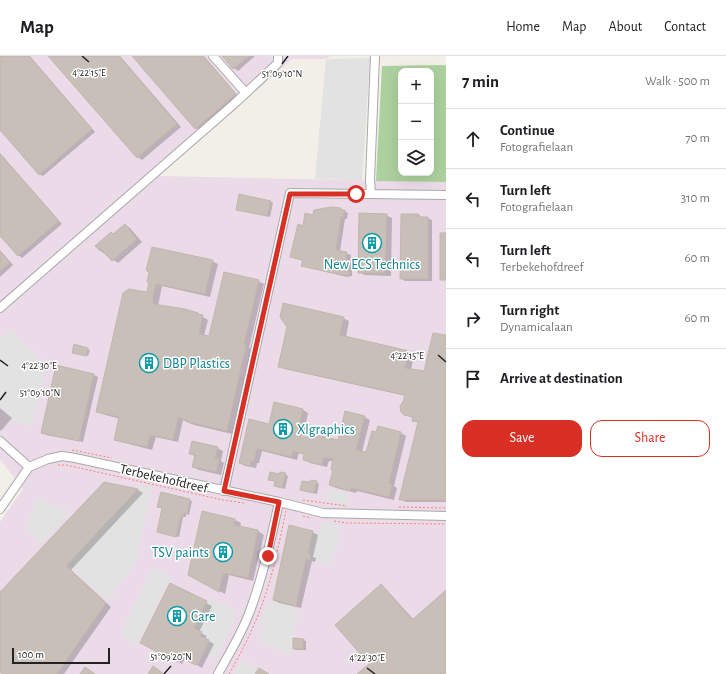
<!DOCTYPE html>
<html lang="en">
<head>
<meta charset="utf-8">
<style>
  body { margin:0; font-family:"Alegreya Sans",sans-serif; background:#f6f6f6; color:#202124 }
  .controls { position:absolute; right:12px; top:12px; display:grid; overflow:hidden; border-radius:8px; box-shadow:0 4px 16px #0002 }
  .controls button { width:36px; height:36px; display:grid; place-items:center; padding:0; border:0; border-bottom:1px solid #e0e0e0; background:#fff; color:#202124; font:20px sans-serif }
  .scale { position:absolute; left:12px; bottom:10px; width:98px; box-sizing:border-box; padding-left:4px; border:2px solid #222; border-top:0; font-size:11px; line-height:14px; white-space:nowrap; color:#222; -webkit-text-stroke:3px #fff; paint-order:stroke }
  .stop { position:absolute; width:12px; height:12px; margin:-9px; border:3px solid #d93025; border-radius:50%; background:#fff }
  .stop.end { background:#d93025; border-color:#fff; box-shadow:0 1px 4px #0008 }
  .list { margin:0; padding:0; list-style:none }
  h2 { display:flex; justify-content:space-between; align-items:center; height:52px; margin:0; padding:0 16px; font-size:17px }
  h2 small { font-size:13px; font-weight:400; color:#757577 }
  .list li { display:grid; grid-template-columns:26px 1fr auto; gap:12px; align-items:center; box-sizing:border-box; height:60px; padding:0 16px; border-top:1px solid #e0e0e0 }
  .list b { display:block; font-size:15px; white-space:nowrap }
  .list p { margin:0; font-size:13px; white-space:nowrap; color:#757577 }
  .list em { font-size:13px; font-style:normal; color:#757577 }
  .actions { display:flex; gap:8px; padding:12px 16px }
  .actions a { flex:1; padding:9px 0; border:1px solid #d93025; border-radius:12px; text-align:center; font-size:14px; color:#d93025 }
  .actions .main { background:#d93025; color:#fff }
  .icon { flex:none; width:22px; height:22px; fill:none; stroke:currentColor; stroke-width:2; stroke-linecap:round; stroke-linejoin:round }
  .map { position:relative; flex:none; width:446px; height:618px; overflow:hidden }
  header { display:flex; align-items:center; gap:24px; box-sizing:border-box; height:56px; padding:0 20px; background:#fff; border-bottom:1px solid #e0e0e0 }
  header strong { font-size:19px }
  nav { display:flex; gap:22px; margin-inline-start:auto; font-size:14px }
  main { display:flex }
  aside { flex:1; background:#fff }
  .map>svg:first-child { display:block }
</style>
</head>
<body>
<header>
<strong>Map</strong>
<nav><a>Home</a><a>Map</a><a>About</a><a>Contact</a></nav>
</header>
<main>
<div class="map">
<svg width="446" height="618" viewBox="0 0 446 618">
  <rect width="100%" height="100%" fill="#f2efe9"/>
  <path fill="#ebdbe8" d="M0 0H330L326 3H292L159 120 446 126V618H0V466L23 433 0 403Z"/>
  <path fill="#add19e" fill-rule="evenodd" d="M446 9V126L376 125 382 10ZM401 15H431V117H401Z"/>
  <path fill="#e2e2e2" d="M370 2 362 124 315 123 326 3Z
    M10 274 47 309 32 370 15 367 0 352V283Z
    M143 428 152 430 137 504 108 545 68 509Z
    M328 433 350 438 347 449 326 444Z
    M37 443 71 456 42 488 26 472Z
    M321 466 340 469 339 480 332 509 310 503 311 498 308 497 313 475 319 476Z
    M152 512 172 521 137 589 120 579Z
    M210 542 238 556 216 604 204 598 210 583 202 579 203 575 195 571Z
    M272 545 294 549 293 555 298 556 290 600 259 584 265 570 259 567 266 548 271 550Z
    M243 603 258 613 255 618H234Z"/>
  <path fill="#0003" d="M0 0H30L95 76 43 120 39 118 0 73Z
    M50 0H120L181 71 142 104 138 101Z
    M133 0H204L239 41 200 75 196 72Z
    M223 0H255L238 15 234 12Z
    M0 97 62 168 22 202 18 199 0 178Z
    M271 146 273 147 270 161 237 153Z
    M341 153 348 157 347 163H345L340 195 351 199 350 206 352 208V220L347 221 306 211 302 209 303 205 291 201 303 171 313 160Z
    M386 159 392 162 391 220 365 219 359 216Z
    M418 159 423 162H428L432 164V225H405L401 222Z
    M125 169 130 172 142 186 118 207 99 194Z
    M0 194 13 209 0 221Z
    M212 205 218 208 210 241 162 230 158 250 198 258 208 264 204 280 210 282 258 225 264 228 249 292 251 293 232 378 194 369 183 364 178 386 156 381 152 394 121 386 115 383 120 363 102 358 97 355 147 238 150 226Z
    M343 262 349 265 346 281 409 296 414 299 411 314 425 316 446 280V446H406L400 443 418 367 413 364V362L404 358 406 340 285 313 280 310Z
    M87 293 90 294 88 300 75 297Z
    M57 310 94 319 98 321 83 386 46 379 42 377Z
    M0 352 12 362 1 375 0 374Z
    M303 354 308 357 304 377 338 386 364 361 370 364 362 396 367 398 377 378 379 371 401 377 406 380 394 430 397 432 394 444 357 435 356 437 336 432 330 429 334 414V405H329L327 411 310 407 304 403 305 399 299 397 297 404 262 395 259 407H257L256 412 245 410 240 407 270 369Z
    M217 392 223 395 221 405 224 407 221 419 199 414 193 411 195 400 190 398Z
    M285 418 288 420 285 433 275 430 276 426 272 424 280 420Z
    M316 426 319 428 317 438 303 435Z
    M104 427 138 434 143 437 71 514 111 551 64 618H4L0 614V538Z
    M189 444 192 445 189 459 186 458V461H183L179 481 158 476 163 453 158 451Z
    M203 456 235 464 241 467 240 471 258 475 264 479 253 525 229 519 225 538 189 519Z
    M312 476 318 479 313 501 316 502 315 506 312 505 301 552 279 547 274 544Z
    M170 528 212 550 199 576 207 580 185 603 182 608 146 590Z
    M381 530 386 533 414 564 446 539V618H358L370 608Z
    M303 584 306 585V594H296L294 592Z
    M209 585 214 588 202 612 197 609Z"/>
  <path fill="#c7bfb8" stroke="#c4b6ab" d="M0 0H29L92 73 39 119 0 74Z
    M48 0H119L177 68 137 102Z
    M132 0H203L236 38 195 73Z
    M222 0H249L233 13Z
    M0 98 59 165 18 200 0 180Z
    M239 138 271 145 267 160 236 154Z
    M331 151 341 152V154H345L343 162 341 161 336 194 347 196 346 205H349V219H342L301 210 303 204 290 201 298 168 303 170 305 157 313 159 314 154Z
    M359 157 387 158 385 217H358Z
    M401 158H418L421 161H428V223H400Z
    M125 168 137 183 112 205 101 193 99 194 95 190 111 176 113 178Z
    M440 177H446V224H440Z
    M152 191 213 204 205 238 156 228 153 241V248L185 253 198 257V258L203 259 199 278 209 280 224 216 259 224 244 288 246 289 227 375 187 366V364L178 362 173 384 150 379 147 391 114 384 119 361 96 356 123 237 129 233 147 236 149 226H147L149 217 146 214Z
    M0 195 10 207 0 215Z
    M283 247 344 261 340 279 409 295 405 312 424 315 433 277 446 279V444H399L418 366 412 365 413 361 404 359 401 356 400 350 403 346 405 339 278 311 287 271 280 261Z
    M74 288 88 292 86 300 72 297Z
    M56 309 94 318 79 385 41 377Z
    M274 346 303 353 298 375 338 384 345 355 365 360 356 394 366 396 372 375 376 376 378 370 401 376 389 427 392 428 389 441 351 432 350 435 329 429 333 414H331L333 402H323L322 409 303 404 304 398 293 395 292 401 257 393 254 405H251L250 410 239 407 249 363 269 368Z
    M192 385 218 391 215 402 219 403 216 416 192 411 195 399 189 398Z
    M270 416 279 418 280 416 286 417 282 432 274 430 275 425 268 424Z
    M311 424 317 425 314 437 300 434 302 425 310 426Z
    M104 426 138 433 66 510 106 547 57 618H3L0 616V536Z
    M161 436 190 443 187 458 184 457 183 461 181 460 176 481 157 476 162 452 157 451Z
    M202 455 235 463 234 469 258 474 248 522 223 517 219 536 188 519Z
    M289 469 313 475 308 497 311 498 310 504 306 503 296 550 273 544Z
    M170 527 207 545 194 572 202 576 200 580 209 584 196 609 179 601 177 606 140 587Z
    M381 528 412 564 446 534V618H357L369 608 335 569Z
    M293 582 304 583 303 593H293Z
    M153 610 164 618H148Z
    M85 611 95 618H80Z
    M259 612 269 618H255Z"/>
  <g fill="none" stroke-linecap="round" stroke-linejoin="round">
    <g stroke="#a9a9a9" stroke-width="10">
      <path id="minor" d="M213 0 246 37
        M371 138 370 124 375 0
        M0 252 234 48 278 7V0
        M0 385 29 411
        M224 435 290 137 446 139
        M0 453 29 411 48 403 62 400 75 402 279 446 323 457 446 460
        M218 618C229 598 242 577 250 555 263 520 271 483 279 446"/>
    </g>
    <path stroke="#fa8072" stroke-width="1" stroke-dasharray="2 2" stroke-linecap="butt" d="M72 394 112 402
      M58 409H66L223 444 244 447
      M303 444 347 450
      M399 451 446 452
      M303 460 311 462
      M334 465 346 467 446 468
      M229 618C244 592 257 565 266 537 275 510 280 482 286 455"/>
    <use href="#minor" stroke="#fff" stroke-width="8"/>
  </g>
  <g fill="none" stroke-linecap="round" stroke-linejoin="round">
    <path stroke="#d93025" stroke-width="5" d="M268 500 279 446 224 435 290 138H356"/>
  </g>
  <path fill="none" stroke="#222" stroke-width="1.5" d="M82 0 89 6M282 8 288 0M438 299 446 306M0 304 8 310M0 344 6 336M367 612 375 618M164 618 171 610"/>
  <defs>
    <g id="building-ring" transform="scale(1)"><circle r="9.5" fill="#fff" stroke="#0f9aa8" stroke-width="1.5"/><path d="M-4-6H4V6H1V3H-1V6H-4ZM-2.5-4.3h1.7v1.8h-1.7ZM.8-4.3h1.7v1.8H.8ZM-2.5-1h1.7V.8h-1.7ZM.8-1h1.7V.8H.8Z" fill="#0f9aa8"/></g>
  </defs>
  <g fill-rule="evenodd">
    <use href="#building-ring" x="372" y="187"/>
    <use href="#building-ring" x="149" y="307"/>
    <use href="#building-ring" x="283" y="373"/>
    <use href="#building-ring" x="223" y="496"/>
    <use href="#building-ring" x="177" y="560"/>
  </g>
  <g text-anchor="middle" stroke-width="3" stroke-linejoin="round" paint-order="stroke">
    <g font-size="14" fill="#0d838f" stroke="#fff" text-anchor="start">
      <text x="372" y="213" text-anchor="middle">New ECS Technics</text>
      <text x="163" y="312">DBP Plastics</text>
      <text x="297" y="378">Xlgraphics</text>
      <text x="209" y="501" text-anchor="end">TSV paints</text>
      <text x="191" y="565">Care</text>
    </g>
    <g font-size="14" fill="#222" stroke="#fff">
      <text transform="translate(164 422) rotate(13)" y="5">Terbekehofdreef</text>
    </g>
  </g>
  <g font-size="10" text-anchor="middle" fill="#222" stroke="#fff" stroke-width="3" stroke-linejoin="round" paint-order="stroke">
    <text x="89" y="20">4°22'15"E</text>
    <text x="282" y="21">51°09'10"N</text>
    <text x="407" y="303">4°22'15"E</text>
    <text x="39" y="313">4°22'30"E</text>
    <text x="40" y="340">51°09'10"N</text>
    <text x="171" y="604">51°09'20"N</text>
    <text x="367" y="605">4°22'30"E</text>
  </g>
</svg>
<div class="controls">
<button>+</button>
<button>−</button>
<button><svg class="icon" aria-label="layers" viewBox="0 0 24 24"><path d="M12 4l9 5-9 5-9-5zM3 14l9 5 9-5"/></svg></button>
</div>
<div class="scale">100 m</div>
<div class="stop" style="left:356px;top:138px"></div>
<div class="stop end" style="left:268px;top:500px"></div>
</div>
<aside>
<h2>7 min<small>Walk · 500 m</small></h2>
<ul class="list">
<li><svg class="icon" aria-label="ahead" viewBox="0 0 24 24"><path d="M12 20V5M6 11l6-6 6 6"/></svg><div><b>Continue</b><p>Fotografielaan</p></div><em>70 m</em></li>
<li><svg class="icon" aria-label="left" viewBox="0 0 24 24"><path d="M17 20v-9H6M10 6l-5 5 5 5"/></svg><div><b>Turn left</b><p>Fotografielaan</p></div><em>310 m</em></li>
<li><svg class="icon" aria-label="left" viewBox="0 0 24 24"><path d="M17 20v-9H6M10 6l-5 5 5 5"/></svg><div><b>Turn left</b><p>Terbekehofdreef</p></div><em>60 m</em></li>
<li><svg class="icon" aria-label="right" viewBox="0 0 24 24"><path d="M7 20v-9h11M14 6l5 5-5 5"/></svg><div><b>Turn right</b><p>Dynamicalaan</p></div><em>60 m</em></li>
<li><svg class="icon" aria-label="arrive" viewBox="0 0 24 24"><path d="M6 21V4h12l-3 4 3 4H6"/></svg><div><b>Arrive at destination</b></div></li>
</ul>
<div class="actions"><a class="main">Save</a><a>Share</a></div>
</aside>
</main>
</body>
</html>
